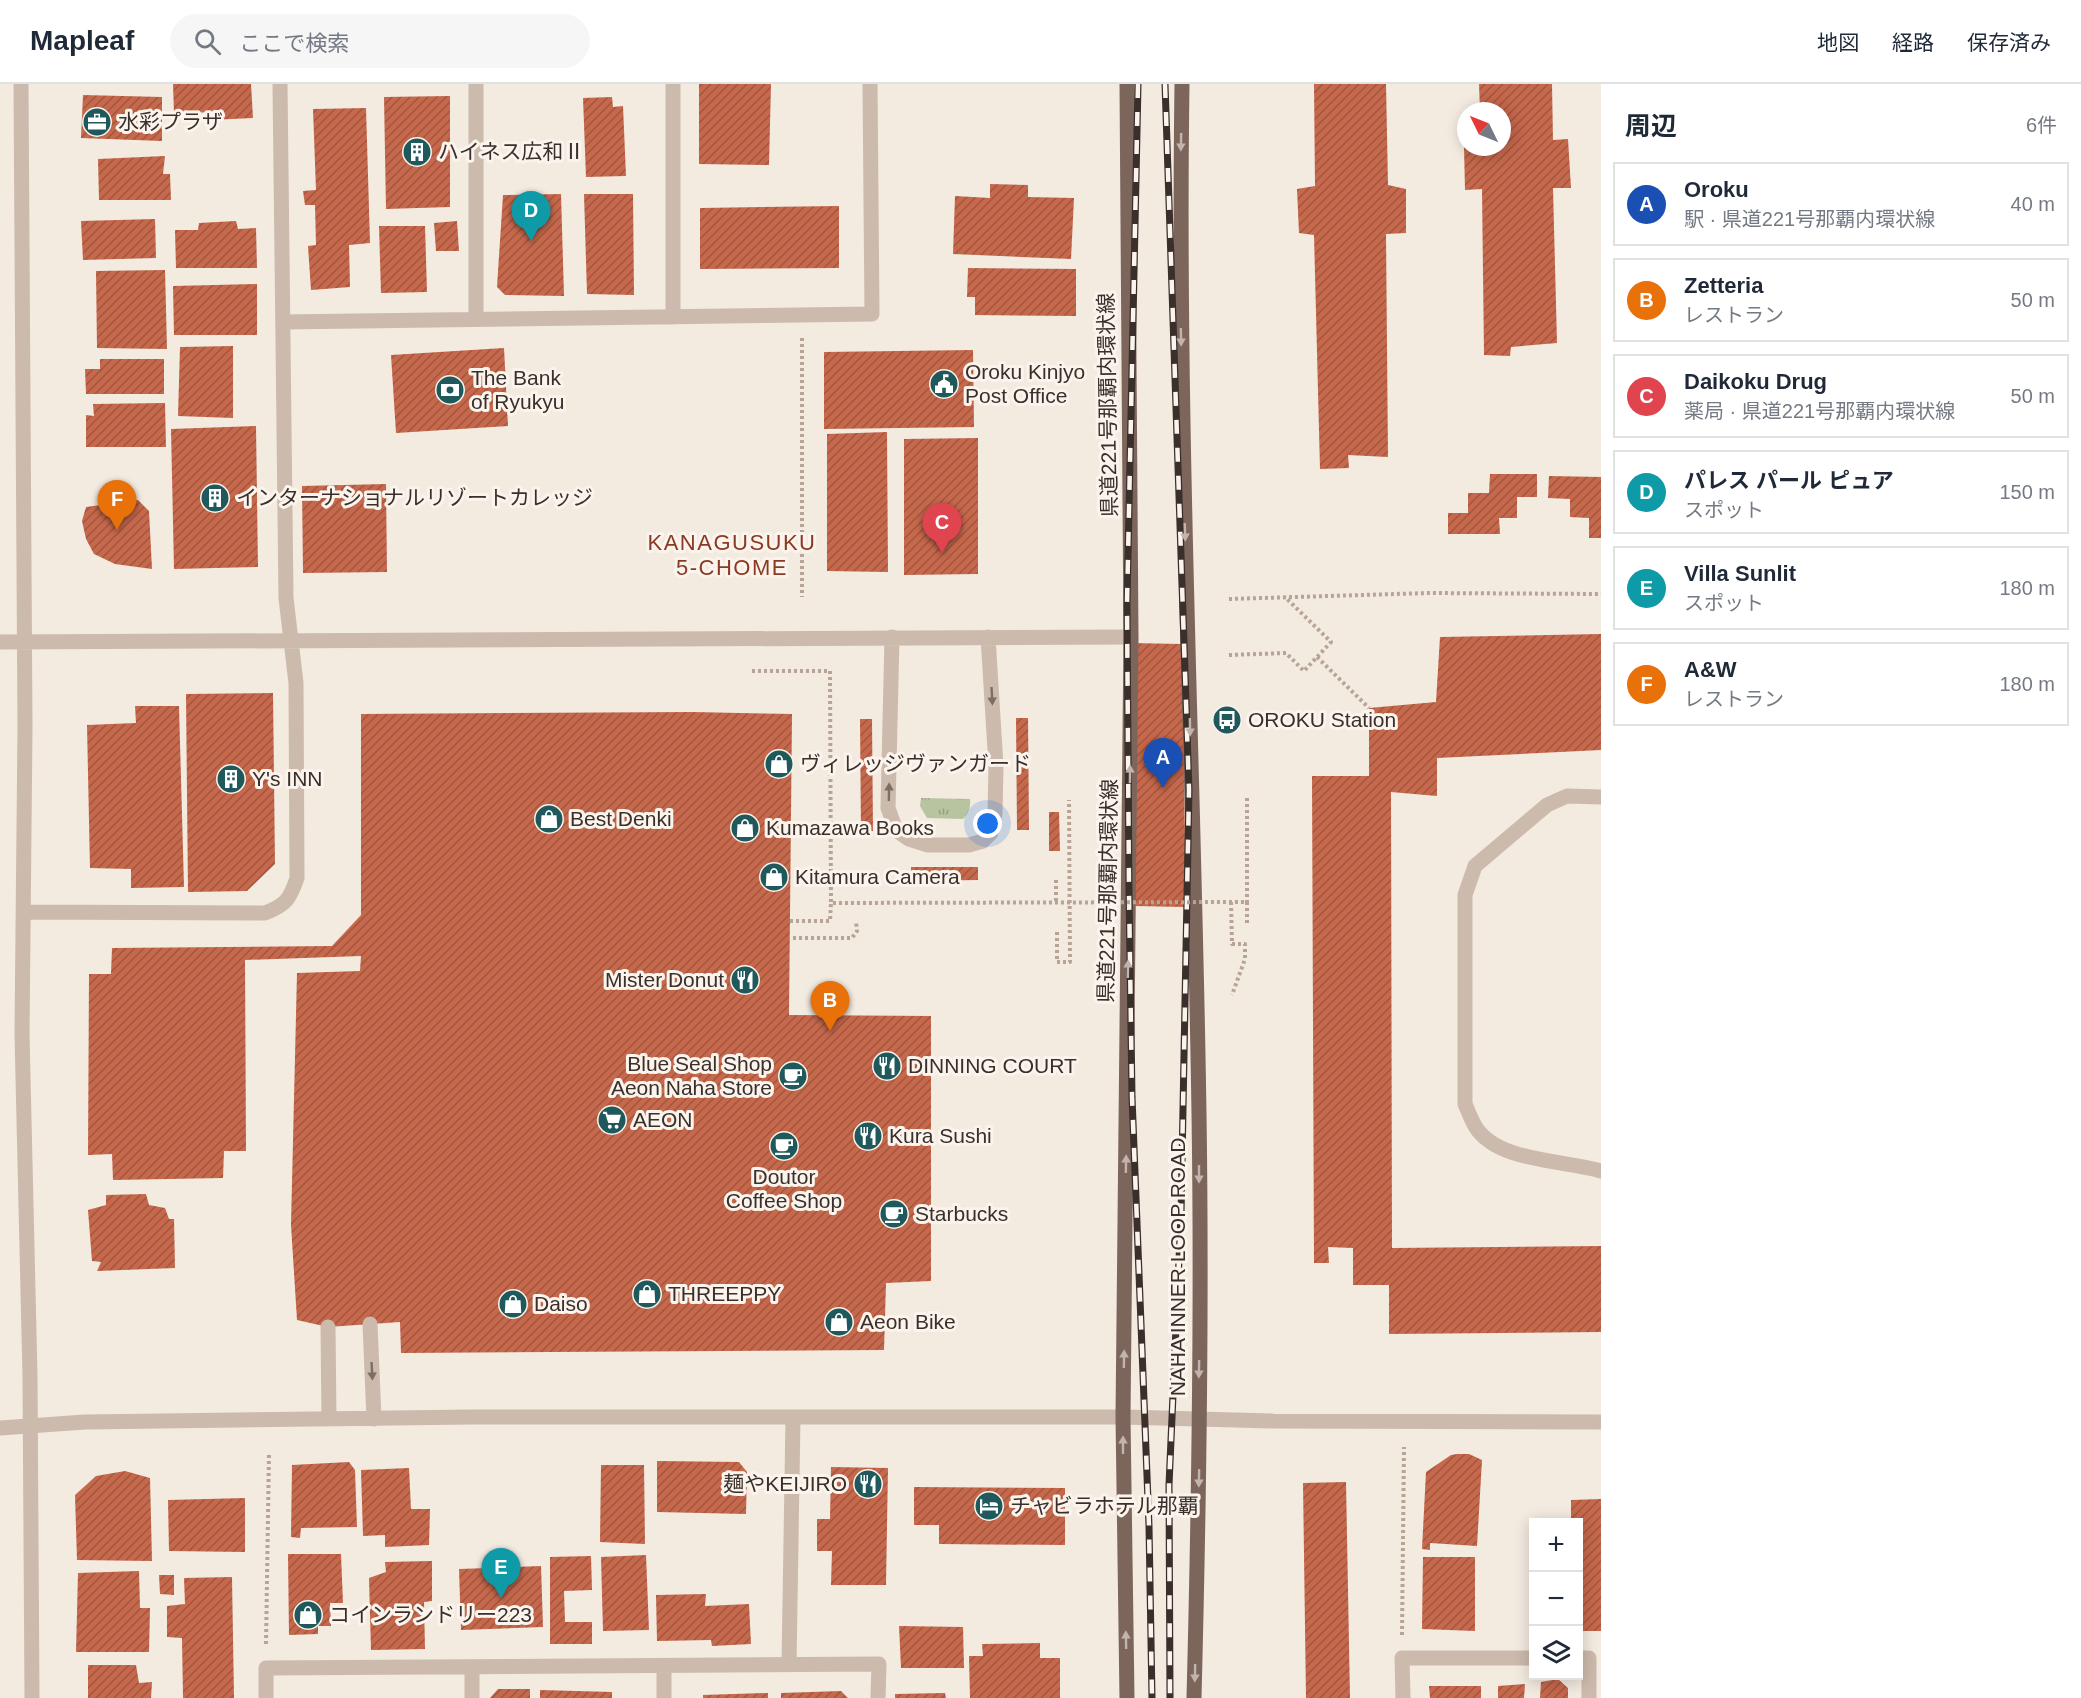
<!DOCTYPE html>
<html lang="ja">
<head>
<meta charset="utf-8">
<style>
  body { margin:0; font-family:Helvetica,"Noto Sans JP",sans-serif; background:#f6f6f7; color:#1f2937 }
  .controls { position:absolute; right:18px; bottom:18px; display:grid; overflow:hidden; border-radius:0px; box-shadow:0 3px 15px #0003 }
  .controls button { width:54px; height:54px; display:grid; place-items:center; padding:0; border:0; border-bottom:2px solid #e0e1e3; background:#fff; color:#1f2937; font:30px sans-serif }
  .compass { position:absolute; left:1457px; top:18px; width:54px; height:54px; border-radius:50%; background:#fff; box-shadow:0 3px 15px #0003; rotate:313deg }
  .you { position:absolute; left:988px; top:740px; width:21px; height:21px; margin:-15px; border:4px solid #fff; border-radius:50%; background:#1a73e8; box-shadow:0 0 0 9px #1a73e833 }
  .badge { display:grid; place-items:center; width:39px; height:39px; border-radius:50%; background:#2563eb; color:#fff; font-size:20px; font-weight:700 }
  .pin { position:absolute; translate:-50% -50px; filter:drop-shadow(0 2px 3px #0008) }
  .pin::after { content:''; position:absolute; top:32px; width:21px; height:18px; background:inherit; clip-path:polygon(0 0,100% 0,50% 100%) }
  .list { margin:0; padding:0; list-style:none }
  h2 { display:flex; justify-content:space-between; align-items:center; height:78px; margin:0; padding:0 24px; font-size:26px }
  h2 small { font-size:20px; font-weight:400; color:#747a83 }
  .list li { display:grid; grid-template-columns:39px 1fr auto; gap:18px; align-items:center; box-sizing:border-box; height:84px; margin:0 12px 12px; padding:0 12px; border:2px solid #e0e1e3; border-radius:0px }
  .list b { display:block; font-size:22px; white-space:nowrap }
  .list p { margin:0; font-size:20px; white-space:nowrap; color:#747a83 }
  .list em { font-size:20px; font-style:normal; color:#747a83 }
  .icon { flex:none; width:33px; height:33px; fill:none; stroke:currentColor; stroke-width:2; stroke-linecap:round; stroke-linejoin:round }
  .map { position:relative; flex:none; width:1601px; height:1614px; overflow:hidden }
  header { display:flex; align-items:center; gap:36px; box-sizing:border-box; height:84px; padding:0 30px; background:#fff; border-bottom:2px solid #e0e1e3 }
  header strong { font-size:28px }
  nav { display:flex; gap:33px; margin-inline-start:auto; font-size:21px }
  .search { width:420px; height:54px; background:#f6f6f7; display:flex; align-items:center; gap:15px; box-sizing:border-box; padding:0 21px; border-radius:33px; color:#747a83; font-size:22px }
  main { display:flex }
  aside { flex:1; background:#fff }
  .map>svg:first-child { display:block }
</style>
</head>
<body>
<header>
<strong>Mapleaf</strong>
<div class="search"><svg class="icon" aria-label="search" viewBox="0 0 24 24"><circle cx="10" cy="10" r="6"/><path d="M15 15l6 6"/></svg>ここで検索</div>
<nav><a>地図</a><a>経路</a><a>保存済み</a></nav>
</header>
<main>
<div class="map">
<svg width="1601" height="1614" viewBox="0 0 1601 1614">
  <defs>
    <pattern id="grass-tufts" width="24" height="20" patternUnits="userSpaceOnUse" patternTransform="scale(1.5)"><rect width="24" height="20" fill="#b8c3a0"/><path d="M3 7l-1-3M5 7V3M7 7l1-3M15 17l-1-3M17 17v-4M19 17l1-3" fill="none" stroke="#979f83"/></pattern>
    <pattern id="building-hatch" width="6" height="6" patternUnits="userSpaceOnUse" patternTransform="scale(1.5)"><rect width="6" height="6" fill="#c6684c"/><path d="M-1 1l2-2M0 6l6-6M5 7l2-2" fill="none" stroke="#a2563f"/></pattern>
  </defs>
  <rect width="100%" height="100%" fill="#f3eae0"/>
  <path fill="url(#grass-tufts)" d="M921 714 970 715C971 723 968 730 963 735L927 734 920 722Z"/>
  <path fill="url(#building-hatch)" d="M173 0H251L253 34 210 36V28L174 30Z
    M699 0H771L769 81 699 80Z
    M1314 0H1386L1388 101 1406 105V149L1386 150 1388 373 1348 371 1349 384 1320 385 1314 151 1299 149 1297 105 1315 102Z
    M1479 0H1552L1553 56 1568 55 1571 104H1553L1557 259 1511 263 1510 272 1484 271 1482 105 1465 106 1464 63H1502V27H1480Z
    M83 11 162 13V57L81 54Z
    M450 12V123L386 125 384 13Z
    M612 13 613 23 623 22 626 92 586 93 583 14Z
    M366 24 370 159 349 161 350 203 311 206 308 162 316 161 315 121H305L303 107 316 106 313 25Z
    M165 72 163 90H170L171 116H99L98 75Z
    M990 100 1028 101V113L1074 114 1071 175 953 170 955 112 990 114Z
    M561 110 564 212 505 211 497 203 503 111Z
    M584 110H633L634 211 587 210Z
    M839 122V184L700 185V124Z
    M155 135 156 174 83 176 81 137Z
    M236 137 238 145 256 144 257 184H176L175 146H198L199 139Z
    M457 137 459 167H436L434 139Z
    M379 142H425L427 208 381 209Z
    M968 184 1076 185V232L975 231V213H967Z
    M165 186 167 265 97 264 96 187Z
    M257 200V251H174L173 202Z
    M233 262V334L178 332 180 263Z
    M504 264 508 342 396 349 391 271Z
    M973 266 974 343 824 345V268Z
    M100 275H164V310H86L85 285H100Z
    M165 319 166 363H86V331L94 332 93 320Z
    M256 342 258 483 174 485 171 345Z
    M887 348 888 488 827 487V350Z
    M978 354V490L904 491V355Z
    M1490 390H1537V413H1517V434H1499L1500 450H1448V429H1468V409H1489Z
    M1549 392 1601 393V454H1589V434L1570 433V415L1548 414Z
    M386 400 387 488 303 489 302 402Z
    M138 416 149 427 152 485 115 480 94 470 86 455 82 437 86 423Z
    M1601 550V666L1437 674V712L1391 708 1392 1164 1601 1162V1248L1389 1250V1201H1353V1164L1328 1163 1329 1179H1314L1312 692H1369V624L1436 618 1440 553Z
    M1130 559 1182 560 1186 823 1134 822Z
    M273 609 275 780 247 807 188 808 186 610Z
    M135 622H179L184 803 131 804V785L90 784 87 641 136 639Z
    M692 628 792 630 789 931 931 932V1197L886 1199 884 1266 401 1269 400 1238 328 1243 297 1236 291 1141 297 889 360 887 361 872 245 876 246 1067H224L223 1094 113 1096 112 1070 88 1071 89 890H111L112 864 332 862 361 831V630Z
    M1016 634H1028L1029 746H1017Z
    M860 635H872L873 747H861Z
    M1049 728H1059L1060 767H1049Z
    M911 783H978V796L911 797Z
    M146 1110 149 1121 165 1124 169 1135H174L175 1184 97 1187 101 1178 92 1177 88 1126 106 1121V1111Z
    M1457 1370H1469L1482 1376 1477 1462 1430 1459V1466L1422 1465 1426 1388 1451 1371Z
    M657 1377 739 1378 747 1388 746 1430 657 1428Z
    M349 1378 355 1386 357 1443 301 1444 300 1454 291 1453 292 1381Z
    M601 1381H644L645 1460 600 1458Z
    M831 1383 888 1384 886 1501H831L832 1467H817V1435H830Z
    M409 1384 411 1425H430L429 1461 385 1463V1451L363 1452 361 1386Z
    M125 1387 150 1394 152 1477 77 1476 75 1411 96 1392Z
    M1346 1398 1350 1614H1306L1303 1399Z
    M914 1403 1065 1404V1461L939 1460V1441H914Z
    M245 1414V1468L169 1467 168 1416Z
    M1601 1415V1547H1578V1438H1571V1416Z
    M288 1470H341L343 1519H330L331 1542H318V1550L289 1551Z
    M646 1471 649 1546 603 1547 601 1473Z
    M591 1472 592 1506 564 1507 565 1538H592V1560H550V1473Z
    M1423 1473H1475V1547L1422 1545Z
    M432 1477V1517L424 1518 425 1565 371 1566 369 1494 386 1488 385 1478Z
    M541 1482 543 1543 461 1546 459 1485Z
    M139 1487 140 1524H150L149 1568H76L78 1489Z
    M159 1491H174V1511L160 1510Z
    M232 1493 234 1614H183L182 1554 167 1553V1522L185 1520 184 1494Z
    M706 1510 705 1522 749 1520 751 1560 712 1562 711 1556 657 1557 656 1511Z
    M899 1542 963 1543 964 1584H901Z
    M1040 1559V1574H1060V1614H970L969 1572H983L982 1560Z
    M88 1581H136L139 1599 152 1598 151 1614H88Z
    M1558 1595 1568 1604V1614H1540L1541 1598Z
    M1525 1600 1524 1614H1498V1602Z
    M1429 1602H1481V1614H1430Z
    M498 1605H530V1614H490Z
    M540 1606 612 1608V1614H540Z
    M841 1607 848 1614H781V1609Z
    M768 1609V1614H703V1611Z
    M945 1609 946 1614H895V1610Z"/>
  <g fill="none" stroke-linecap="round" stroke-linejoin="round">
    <path stroke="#b8a496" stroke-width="4" stroke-dasharray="3 3" stroke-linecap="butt" d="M802 254V513
      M1229 515 1429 509 1601 510
      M1229 571 1286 569 1304 587 1331 558 1285 513
      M1317 573 1369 624
      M752 587H830L831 819
      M1247 714V818
      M1056 796V818
      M1231 818 1232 860H1245V875L1232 911
      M1057 848V878H1070L1069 716
      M793 854H852L857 847 856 838
      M1402 1551 1404 1363
      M266 1560 269 1368"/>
    <path stroke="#ccbaac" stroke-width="15" d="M21 0 25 643 22 950 30 1292 32 1614
      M476 0V234
      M673 0V233
      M283 238 872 230 870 0
      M892 553 888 724 896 746 909 755 928 761H969L983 757 991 749 995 729 996 682 988 553
      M0 558 1131 553
      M1601 713 1567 712 1547 721 1475 782 1465 811V1020C1468 1027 1471 1035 1475 1042 1496 1078 1564 1076 1601 1087
      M24 828 265 829C286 821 290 815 297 794L296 599 286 514 280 0
      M370 1240 374 1335
      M328 1243 329 1335
      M0 1344 85 1338 473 1333H1123L1273 1337 1601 1338
      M1578 1574H1589V1614
      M789 1580 793 1334
      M664 1583V1614
      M266 1614V1584L879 1580 878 1614
      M472 1614V1583
      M1403 1614 1402 1574H1534"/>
    <path stroke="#7c665c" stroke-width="15" d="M1182 0C1177 344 1194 687 1199 1030 1202 1225 1199 1419 1194 1614
      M1127 1614 1123 1333 1131 553 1127 0"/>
    <g stroke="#3a2f2b" stroke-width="7">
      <path id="rail" d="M1138 0 1127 520 1129 809 1132 1013 1149 1442 1152 1614
        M1165 0 1189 706 1181 1131 1169 1401 1170 1614"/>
    </g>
    <use href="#rail" stroke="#fbf4ed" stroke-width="4.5" stroke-dasharray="14" stroke-linecap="butt"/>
    <path stroke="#b8a496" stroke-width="4" stroke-dasharray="3 3" stroke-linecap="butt" d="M790 837H830L831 819 1247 818V841"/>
  </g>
  <defs><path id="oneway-solid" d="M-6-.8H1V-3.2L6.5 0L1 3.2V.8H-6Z" transform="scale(1.5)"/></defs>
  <g fill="#c2b4ac">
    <use href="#oneway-solid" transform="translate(1181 58) rotate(91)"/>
    <use href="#oneway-solid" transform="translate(1181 253) rotate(89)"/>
    <use href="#oneway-solid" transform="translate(1185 448) rotate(88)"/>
    <use href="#oneway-solid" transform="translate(1190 643) rotate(89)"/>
    <use href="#oneway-solid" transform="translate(1130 690) rotate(-89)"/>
    <use href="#oneway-solid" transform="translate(1128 885) rotate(-89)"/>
    <use href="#oneway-solid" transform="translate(1126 1080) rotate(-89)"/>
    <use href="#oneway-solid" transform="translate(1199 1090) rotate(90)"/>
    <use href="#oneway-solid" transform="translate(1124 1275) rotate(-89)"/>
    <use href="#oneway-solid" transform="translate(1199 1285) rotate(91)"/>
    <use href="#oneway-solid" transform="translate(1123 1361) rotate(-90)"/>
    <use href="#oneway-solid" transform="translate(1199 1394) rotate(91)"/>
    <use href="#oneway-solid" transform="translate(1126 1556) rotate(-91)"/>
    <use href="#oneway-solid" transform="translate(1195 1589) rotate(91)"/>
  </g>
  <g fill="#7c6e65">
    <use href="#oneway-solid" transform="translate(992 612) rotate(87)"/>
    <use href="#oneway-solid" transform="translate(889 708) rotate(-89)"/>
    <use href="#oneway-solid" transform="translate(372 1287) rotate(87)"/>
  </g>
  <defs>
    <g id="office-disc" transform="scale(1.5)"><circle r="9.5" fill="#20595c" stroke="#fbf4ed"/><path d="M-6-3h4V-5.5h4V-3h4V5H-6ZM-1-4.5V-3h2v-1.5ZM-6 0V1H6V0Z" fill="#fff"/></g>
    <g id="building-disc" transform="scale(1.5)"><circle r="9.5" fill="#20595c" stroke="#fbf4ed"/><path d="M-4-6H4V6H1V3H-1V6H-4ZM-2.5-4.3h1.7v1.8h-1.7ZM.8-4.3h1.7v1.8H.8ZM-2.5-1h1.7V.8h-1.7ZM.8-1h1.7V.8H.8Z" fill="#fff"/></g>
    <g id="civic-disc" transform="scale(1.5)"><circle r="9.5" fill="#20595c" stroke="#fbf4ed"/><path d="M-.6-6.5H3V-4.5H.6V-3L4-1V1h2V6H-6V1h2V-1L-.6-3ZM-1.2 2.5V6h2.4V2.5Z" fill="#fff"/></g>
    <g id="bank-disc" transform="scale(1.5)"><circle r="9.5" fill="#20595c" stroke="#fbf4ed"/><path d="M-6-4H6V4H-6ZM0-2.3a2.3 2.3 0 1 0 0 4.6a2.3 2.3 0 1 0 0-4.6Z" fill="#fff"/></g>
    <g id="bus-disc" transform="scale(1.5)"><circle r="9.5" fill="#20595c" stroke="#fbf4ed"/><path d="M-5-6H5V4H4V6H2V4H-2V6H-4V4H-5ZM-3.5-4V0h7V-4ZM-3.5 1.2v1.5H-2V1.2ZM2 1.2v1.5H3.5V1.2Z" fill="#fff"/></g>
    <g id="shop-disc" transform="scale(1.5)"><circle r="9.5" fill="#20595c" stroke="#fbf4ed"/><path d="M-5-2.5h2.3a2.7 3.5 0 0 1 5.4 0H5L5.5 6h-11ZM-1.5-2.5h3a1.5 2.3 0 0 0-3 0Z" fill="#fff"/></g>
    <g id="restaurant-disc" transform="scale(1.5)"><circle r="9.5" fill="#20595c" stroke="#fbf4ed"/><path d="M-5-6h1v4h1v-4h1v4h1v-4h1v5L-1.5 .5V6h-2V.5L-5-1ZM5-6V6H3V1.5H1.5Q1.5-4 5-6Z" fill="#fff"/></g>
    <g id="cafe-disc" transform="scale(1.5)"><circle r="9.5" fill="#20595c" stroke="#fbf4ed"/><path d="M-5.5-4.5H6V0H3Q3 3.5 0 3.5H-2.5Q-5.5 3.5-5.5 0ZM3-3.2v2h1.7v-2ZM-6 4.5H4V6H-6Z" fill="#fff"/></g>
    <g id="supermarket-disc" transform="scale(1.5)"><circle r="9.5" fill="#20595c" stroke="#fbf4ed"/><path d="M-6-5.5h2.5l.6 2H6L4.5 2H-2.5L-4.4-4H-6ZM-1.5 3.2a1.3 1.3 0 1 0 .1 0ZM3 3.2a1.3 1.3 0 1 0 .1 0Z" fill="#fff"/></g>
    <g id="hotel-disc" transform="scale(1.5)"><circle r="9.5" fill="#20595c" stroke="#fbf4ed"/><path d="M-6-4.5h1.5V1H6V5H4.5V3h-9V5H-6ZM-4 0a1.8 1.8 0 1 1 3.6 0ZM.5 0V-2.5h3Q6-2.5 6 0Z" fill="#fff"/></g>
  </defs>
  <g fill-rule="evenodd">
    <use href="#office-disc" x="97" y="38"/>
    <use href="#building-disc" x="417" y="68"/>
    <use href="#civic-disc" x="944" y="300"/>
    <use href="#bank-disc" x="450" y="306"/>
    <use href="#building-disc" x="215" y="414"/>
    <use href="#bus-disc" x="1227" y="636"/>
    <use href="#shop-disc" x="779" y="680"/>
    <use href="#building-disc" x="231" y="695"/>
    <use href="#shop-disc" x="549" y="735"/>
    <use href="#shop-disc" x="745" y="744"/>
    <use href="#shop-disc" x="774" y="793"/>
    <use href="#restaurant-disc" x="745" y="896"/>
    <use href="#restaurant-disc" x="887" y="982"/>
    <use href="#cafe-disc" x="793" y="992"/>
    <use href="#supermarket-disc" x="612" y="1036"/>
    <use href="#restaurant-disc" x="868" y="1052"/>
    <use href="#cafe-disc" x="784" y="1062"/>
    <use href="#cafe-disc" x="894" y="1130"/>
    <use href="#shop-disc" x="647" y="1210"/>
    <use href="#shop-disc" x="513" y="1220"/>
    <use href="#shop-disc" x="839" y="1238"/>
    <use href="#restaurant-disc" x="868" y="1400"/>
    <use href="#hotel-disc" x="989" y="1422"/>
    <use href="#shop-disc" x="308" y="1531"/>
  </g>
  <g text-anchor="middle" stroke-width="6" stroke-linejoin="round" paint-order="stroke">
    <g font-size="21" fill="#3a2f2b" stroke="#fbf4ed" text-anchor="start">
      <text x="118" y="45">水彩プラザ</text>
      <text x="438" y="75">ハイネス広和Ⅱ</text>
      <text x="965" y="295">Oroku Kinjyo<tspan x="965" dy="24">Post Office</tspan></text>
      <text x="471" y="301">The Bank<tspan x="471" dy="24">of Ryukyu</tspan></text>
      <text x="236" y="421">インターナショナルリゾートカレッジ</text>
      <text x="1248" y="643">OROKU Station</text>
      <text x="800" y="687">ヴィレッジヴァンガード</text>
      <text x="252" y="702">Y's INN</text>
      <text x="570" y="742">Best Denki</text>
      <text x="766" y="751">Kumazawa Books</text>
      <text x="795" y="800">Kitamura Camera</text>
      <text x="724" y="903" text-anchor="end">Mister Donut</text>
      <text x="772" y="987" text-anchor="end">Blue Seal Shop<tspan x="772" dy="24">Aeon Naha Store</tspan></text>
      <text x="908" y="989">DINNING COURT</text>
      <text x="633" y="1043">AEON</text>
      <text x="889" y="1059">Kura Sushi</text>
      <text x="784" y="1100" text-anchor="middle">Doutor<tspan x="784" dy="24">Coffee Shop</tspan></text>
      <text x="915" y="1137">Starbucks</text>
      <text x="668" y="1217">THREEPPY</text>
      <text x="534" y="1227">Daiso</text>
      <text x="860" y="1245">Aeon Bike</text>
      <text x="847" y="1407" text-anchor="end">麺やKEIJIRO</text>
      <text x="1010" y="1429">チャビラホテル那覇</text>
      <text x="329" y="1538">コインランドリー223</text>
    </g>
    <g font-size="21" fill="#3a2f2b" stroke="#fbf4ed">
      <text transform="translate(1108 321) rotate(-91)" y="7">県道221号那覇内環状線</text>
      <text transform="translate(1108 807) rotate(-89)" y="7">県道221号那覇内環状線</text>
      <text transform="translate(1178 1183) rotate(-90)" y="7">NAHA INNER LOOP ROAD</text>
    </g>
    <g font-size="22" letter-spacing="1.5" fill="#8a3a23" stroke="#fbf4ed">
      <text x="732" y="466">KANAGUSUKU<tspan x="732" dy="25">5-CHOME</tspan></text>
    </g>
  </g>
</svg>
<div class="controls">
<button>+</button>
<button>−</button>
<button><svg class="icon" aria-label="layers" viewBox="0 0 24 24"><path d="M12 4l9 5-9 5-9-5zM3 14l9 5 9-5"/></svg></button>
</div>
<svg class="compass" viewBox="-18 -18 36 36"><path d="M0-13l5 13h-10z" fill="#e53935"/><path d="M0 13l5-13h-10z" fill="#747a83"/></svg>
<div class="you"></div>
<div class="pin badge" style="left:1163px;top:704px;background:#1a4fb4">A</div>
<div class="pin badge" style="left:830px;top:947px;background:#e8710a">B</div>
<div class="pin badge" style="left:942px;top:469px;background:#e0444e">C</div>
<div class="pin badge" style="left:531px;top:157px;background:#0f9aa8">D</div>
<div class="pin badge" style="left:501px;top:1514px;background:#0f9aa8">E</div>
<div class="pin badge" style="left:117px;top:446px;background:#e8710a">F</div>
</div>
<aside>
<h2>周辺<small>6件</small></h2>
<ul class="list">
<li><span class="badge" style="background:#1a4fb4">A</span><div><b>Oroku</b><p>駅 · 県道221号那覇内環状線</p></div><em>40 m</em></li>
<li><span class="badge" style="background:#e8710a">B</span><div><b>Zetteria</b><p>レストラン</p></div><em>50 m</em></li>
<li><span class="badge" style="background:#e0444e">C</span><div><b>Daikoku Drug</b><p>薬局 · 県道221号那覇内環状線</p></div><em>50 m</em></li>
<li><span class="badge" style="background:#0f9aa8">D</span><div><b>パレス パール ピュア</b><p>スポット</p></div><em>150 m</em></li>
<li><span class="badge" style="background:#0f9aa8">E</span><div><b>Villa Sunlit</b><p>スポット</p></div><em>180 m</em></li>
<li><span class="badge" style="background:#e8710a">F</span><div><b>A&amp;W</b><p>レストラン</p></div><em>180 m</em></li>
</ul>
</aside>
</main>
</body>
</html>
